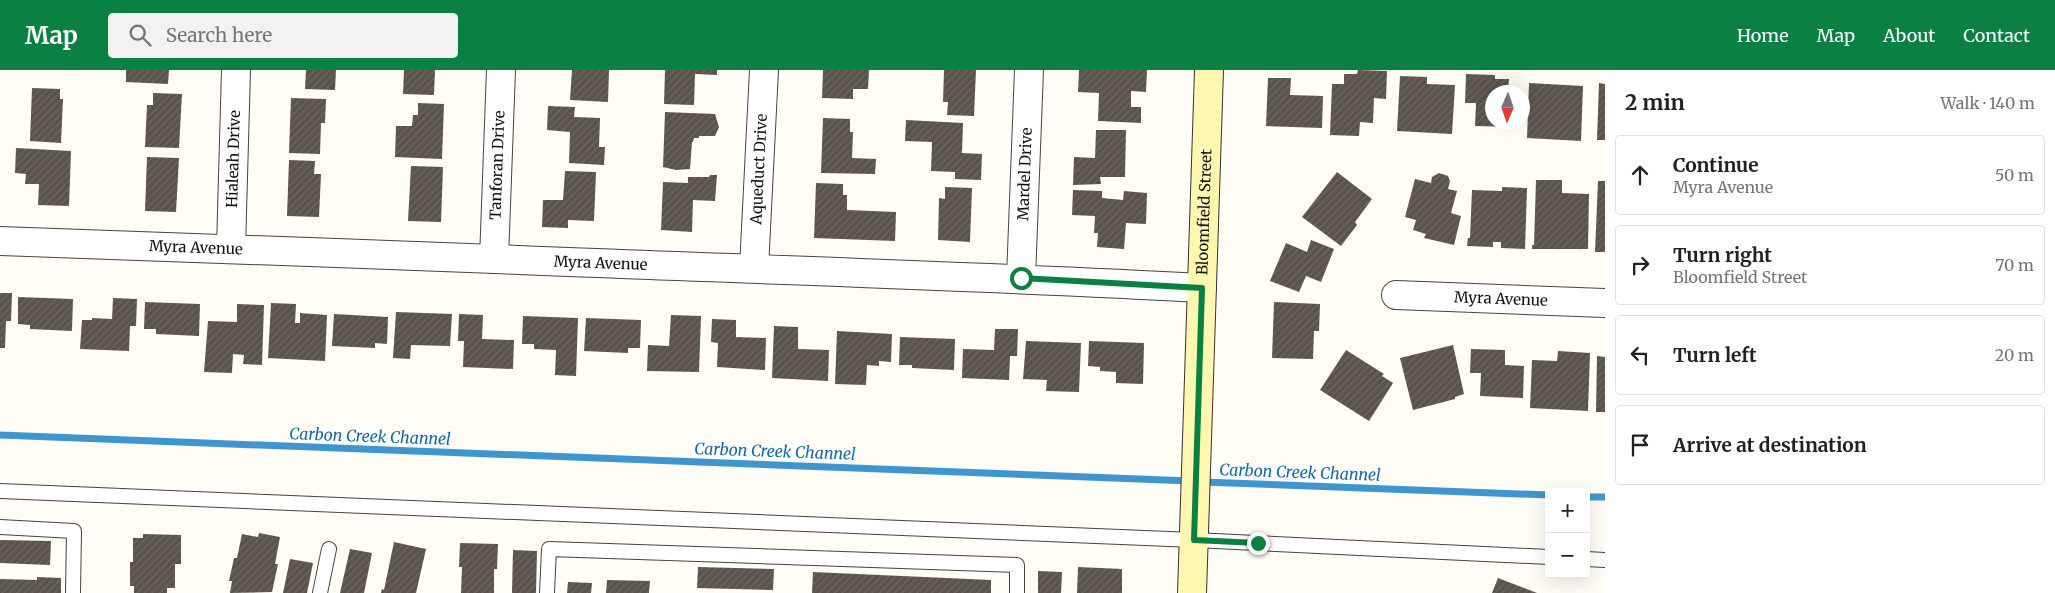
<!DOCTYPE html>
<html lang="en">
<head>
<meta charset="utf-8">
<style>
  body { margin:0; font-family:Merriweather,serif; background:#f2f2f2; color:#202124 }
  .controls { position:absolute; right:15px; bottom:15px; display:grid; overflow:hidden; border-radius:5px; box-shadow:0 5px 20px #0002 }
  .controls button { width:45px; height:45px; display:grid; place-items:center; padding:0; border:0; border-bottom:1px solid #e0e0e0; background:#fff; color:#202124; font:25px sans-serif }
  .compass { position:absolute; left:1485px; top:15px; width:45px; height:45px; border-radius:50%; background:#fff; box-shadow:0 5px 20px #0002; rotate:182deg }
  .stop { position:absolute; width:15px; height:15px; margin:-11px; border:4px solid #0b8043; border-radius:50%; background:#fff }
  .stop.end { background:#0b8043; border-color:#fff; box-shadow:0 1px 5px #0008 }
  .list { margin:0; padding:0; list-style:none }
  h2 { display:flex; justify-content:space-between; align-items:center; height:65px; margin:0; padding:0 20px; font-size:21px }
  h2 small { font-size:16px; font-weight:400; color:#757577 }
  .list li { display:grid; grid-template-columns:32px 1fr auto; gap:15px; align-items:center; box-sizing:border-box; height:80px; margin:0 10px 10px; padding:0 10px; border:1px solid #e0e0e0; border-radius:5px }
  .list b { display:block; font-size:19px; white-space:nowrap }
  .list p { margin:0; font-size:16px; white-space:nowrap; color:#757577 }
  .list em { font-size:16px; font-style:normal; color:#757577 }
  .icon { flex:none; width:28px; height:28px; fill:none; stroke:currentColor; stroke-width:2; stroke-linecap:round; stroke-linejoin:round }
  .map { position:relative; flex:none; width:1605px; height:523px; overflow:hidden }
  header { display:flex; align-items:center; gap:30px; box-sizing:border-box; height:70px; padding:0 25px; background:#0b8043; color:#fff }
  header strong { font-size:24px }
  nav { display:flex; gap:28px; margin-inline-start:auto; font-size:18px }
  .search { width:350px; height:45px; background:#f2f2f2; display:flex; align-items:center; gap:12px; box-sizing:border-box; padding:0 18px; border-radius:5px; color:#757577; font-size:19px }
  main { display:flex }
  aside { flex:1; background:#fff }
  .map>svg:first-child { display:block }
</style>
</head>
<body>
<header>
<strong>Map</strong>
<div class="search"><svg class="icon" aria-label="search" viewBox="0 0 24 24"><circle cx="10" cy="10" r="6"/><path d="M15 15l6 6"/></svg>Search here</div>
<nav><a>Home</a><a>Map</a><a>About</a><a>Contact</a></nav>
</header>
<main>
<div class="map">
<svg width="1605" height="523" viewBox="0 0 1605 523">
  <defs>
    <pattern id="building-hatch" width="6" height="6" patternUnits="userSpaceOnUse" patternTransform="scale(1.25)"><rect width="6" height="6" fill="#5a524d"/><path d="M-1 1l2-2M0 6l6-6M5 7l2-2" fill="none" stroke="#6d6662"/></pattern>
  </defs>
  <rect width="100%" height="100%" fill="#fffdf5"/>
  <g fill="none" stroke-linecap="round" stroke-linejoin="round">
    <path stroke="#3f96cf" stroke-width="7" d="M0 365 1191 411
      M1202 412 1549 425
      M1586 427H1605"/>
  </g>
  <path fill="url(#building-hatch)" d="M126 0H169L168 14 126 12Z
    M306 0H336L335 20 305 19Z
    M404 0H435L434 25 403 24Z
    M572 0H609L608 32 570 30Z
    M665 0H717V5L695 4 694 35 664 34Z
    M823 0H869L868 19H853V29L822 28Z
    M944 0H976L974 46 947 45 948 32H943Z
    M1079 0H1147L1146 22 1131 21V37H1141V53L1098 51 1099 23 1078 22Z
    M1358 0 1387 1 1386 29 1374 28 1373 53 1360 52 1359 66 1330 65 1332 14H1344V4H1357Z
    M1466 4 1495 5V9H1509L1508 20H1520V22H1492V52H1519L1518 57 1475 56 1476 33H1465Z
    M1400 6 1427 7V14L1455 15 1452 64 1397 61Z
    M1268 8H1291L1290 25 1323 26 1322 58 1266 56Z
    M1529 13 1583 16 1581 71 1527 68Z
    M1599 13 1605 14V70H1597Z
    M32 18 60 19V29H63L61 73 30 71Z
    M153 23 182 24 179 78 145 77 147 35H153Z
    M291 28 326 29 325 53H321L320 84 289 83Z
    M418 33 444 34 442 89 395 87 396 56H412L413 45H418Z
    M548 36 575 37 574 47 600 48 599 77H605L604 95 569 93 570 62 547 60Z
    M665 42 715 44 719 57 715 66H699V68H694L693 72H692L690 99 676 100 663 97Z
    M823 48 850 49V62H853L852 88 876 89 875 104 821 103Z
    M906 50 963 53 962 83 982 84 981 110 955 109V102L931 101 932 72 905 71Z
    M1096 60H1126L1125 107H1100L1101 114 1073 115 1074 87 1095 88Z
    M16 78 71 81 69 136 38 135 39 114H25L26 104 15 103Z
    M147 87 179 88 176 142 145 141Z
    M289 90 315 91 314 104H321L319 147 287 146Z
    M411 96 443 97 441 152 408 151Z
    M565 101 596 102 594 151 568 150V158L542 157 543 130H563Z
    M1337 102 1372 129 1355 152 1357 155 1341 176 1302 147Z
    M1439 103 1448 106 1450 111 1448 119 1457 121 1451 143 1461 146 1454 175 1424 168 1426 164 1413 160 1416 150 1405 147 1415 109 1431 113 1432 107Z
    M710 105H717L715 131 693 130 692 162 661 160 663 112 688 113V107H709Z
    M1536 110H1562V123L1589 124 1588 179H1532V175H1534Z
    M1598 111H1605V182H1595Z
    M816 113 843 114V125H847V140L896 142 895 171 814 168Z
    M945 117 972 118 970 172 938 170 939 128 945 129Z
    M1502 117 1527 118 1525 179 1501 178V172H1493V177L1467 176 1468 168H1470L1472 120 1502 121Z
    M1073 120 1102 121V128L1123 130 1124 121 1147 123 1146 154 1126 153 1124 179 1097 177 1098 163H1094L1095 146 1072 145Z
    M1311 170 1334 179 1321 212 1306 206 1299 222 1270 211 1286 173 1307 182Z
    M0 223H12L11 251H6L5 278H0Z
    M18 227 73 229 72 261 30 259V255L18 254Z
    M113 228 137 229 136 256H130L129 281 80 279 82 250H92V248L112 249Z
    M145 232 200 234 199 266 156 264V259H144Z
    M1274 232 1320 234 1319 261H1314L1313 289 1272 288Z
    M271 233 296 234 295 253H300V243L327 245 325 291 268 288Z
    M237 234 264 235 262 295 243 294 244 285 233 284 232 303 204 302 208 251 237 252Z
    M396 242 452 244 450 276 411 275 410 289 393 288Z
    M334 244 388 247 387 274 375 273V278L332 276Z
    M459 244 483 245 482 269 514 270 513 299 463 297 464 271H458Z
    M671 245 701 246 699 302 647 301 648 275 669 276Z
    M523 246 578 248 576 306 555 305 556 280 534 279V274H522Z
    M586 248 641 250 640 278H628V283L584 281Z
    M712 249 736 250V267L766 268 765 300 717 297 718 273 711 272Z
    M774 256 798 257V279L829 280 828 311 772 308Z
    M995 259H1018L1017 286H1010L1009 310 962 308 963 279 994 280Z
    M837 261 892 264 891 292 879 291V296L867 295 866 315 835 314Z
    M900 267 955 269 954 300 912 298V295H899Z
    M1026 271 1081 273 1079 322 1046 321 1047 310 1023 309Z
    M1089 271 1144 273 1143 314 1116 313V302L1100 301V297L1088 296Z
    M1453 275 1464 324 1455 327V329L1413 340 1400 288Z
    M1471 279 1505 280V295L1524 296 1523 328 1480 326 1481 303H1470Z
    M1346 280 1384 304 1382 306 1393 313 1369 351 1320 320Z
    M1558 281 1590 283 1588 341 1530 338 1532 290 1557 291Z
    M1597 286 1605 287V342H1596Z
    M259 463 280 467 275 494H278L272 522 230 523 232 511H229L234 488H237L242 464 258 467Z
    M143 464 181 465V494H175V518H167V523H134V516H130V492H133V468H143Z
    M0 470 51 471 50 495 0 493Z
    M394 472 426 479 416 523H381L382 519 384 520Z
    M460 473 498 474 497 499H494V523H461L462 497H459Z
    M350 479 372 483 364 523H340Z
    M513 480 537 481 536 523H512Z
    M290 489 313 493 307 523H283Z
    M698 497 774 499 773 520 697 518Z
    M1078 497 1122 499V523H1077Z
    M1038 501 1062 502 1061 523H1038Z
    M813 502 991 510V523H812Z
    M37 507 61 508V523H0V509L37 510Z
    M1498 508 1537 523H1492Z
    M607 510 650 511 649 523H606Z
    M568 512 592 513 591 523H567Z"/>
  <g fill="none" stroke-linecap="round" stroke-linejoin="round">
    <g stroke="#444" stroke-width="16">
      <path id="lane" d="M0 421 1194 470 1549 487
        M0 457 74 461 73 523
        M1586 489 1605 490
        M320 523 329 479
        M547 523 549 479 1017 495V523"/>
    </g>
    <g stroke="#444" stroke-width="30">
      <g id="street">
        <path id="s1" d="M0 171C165 176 330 183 495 189 731 199 966 205 1202 218"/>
        <path id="s2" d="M231 178 236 0"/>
        <path id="s3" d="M494 189 501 0"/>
        <path id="s4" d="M754 198 764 0"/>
        <path id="s5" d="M1021 208 1029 0"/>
        <path id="s6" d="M1396 225 1605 233"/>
      </g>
    </g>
    <g stroke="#333" stroke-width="30">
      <g id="secondary">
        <path id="s7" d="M1192 523 1209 0"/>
      </g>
    </g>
    <use href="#lane" stroke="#fff" stroke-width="14"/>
    <use href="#street" stroke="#fff" stroke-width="28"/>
    <use href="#secondary" stroke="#fff6b0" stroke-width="28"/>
  </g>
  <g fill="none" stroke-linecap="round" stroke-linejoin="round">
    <path stroke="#0b8043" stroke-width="6" d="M1021 208 1202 218 1194 470 1258 473"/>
  </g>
  <g text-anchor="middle" stroke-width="5" stroke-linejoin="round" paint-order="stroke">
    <g font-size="15" fill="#111" stroke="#fff">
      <text dy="5" stroke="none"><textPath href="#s2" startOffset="89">Hialeah Drive</textPath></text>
      <text dy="5" stroke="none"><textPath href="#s3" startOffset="94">Tanforan Drive</textPath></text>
      <text dy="5" stroke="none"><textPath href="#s4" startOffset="99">Aqueduct Drive</textPath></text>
      <text dy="5" stroke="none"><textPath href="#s5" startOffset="104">Mardel Drive</textPath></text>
      <text dy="5" stroke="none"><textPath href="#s7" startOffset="381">Bloomfield Street</textPath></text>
      <text dy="5" stroke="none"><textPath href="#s1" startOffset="196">Myra Avenue</textPath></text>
      <text dy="5" stroke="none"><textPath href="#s1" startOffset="601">Myra Avenue</textPath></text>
      <text dy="5" stroke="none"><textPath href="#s6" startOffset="105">Myra Avenue</textPath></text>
    </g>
    <g font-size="16" font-style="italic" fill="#1768a6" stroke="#fff">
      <text transform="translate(370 366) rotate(2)" y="6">Carbon Creek Channel</text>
      <text transform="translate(775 381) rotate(2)" y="6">Carbon Creek Channel</text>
      <text transform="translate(1300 402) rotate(2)" y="6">Carbon Creek Channel</text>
    </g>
  </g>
</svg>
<div class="controls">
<button>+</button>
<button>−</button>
</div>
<svg class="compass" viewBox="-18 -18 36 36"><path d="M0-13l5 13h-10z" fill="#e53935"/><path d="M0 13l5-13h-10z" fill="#757577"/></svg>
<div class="stop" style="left:1021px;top:208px"></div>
<div class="stop end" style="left:1258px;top:473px"></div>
</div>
<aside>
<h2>2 min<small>Walk · 140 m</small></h2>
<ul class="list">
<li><svg class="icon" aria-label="ahead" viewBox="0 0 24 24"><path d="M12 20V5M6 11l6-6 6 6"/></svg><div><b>Continue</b><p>Myra Avenue</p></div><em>50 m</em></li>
<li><svg class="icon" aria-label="right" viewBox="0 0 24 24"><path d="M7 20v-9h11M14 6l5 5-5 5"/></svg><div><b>Turn right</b><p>Bloomfield Street</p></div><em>70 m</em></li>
<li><svg class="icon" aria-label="left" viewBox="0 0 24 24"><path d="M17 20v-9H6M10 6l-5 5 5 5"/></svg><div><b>Turn left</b></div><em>20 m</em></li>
<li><svg class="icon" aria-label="arrive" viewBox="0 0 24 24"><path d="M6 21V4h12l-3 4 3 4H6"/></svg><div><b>Arrive at destination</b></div></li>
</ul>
</aside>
</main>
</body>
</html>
